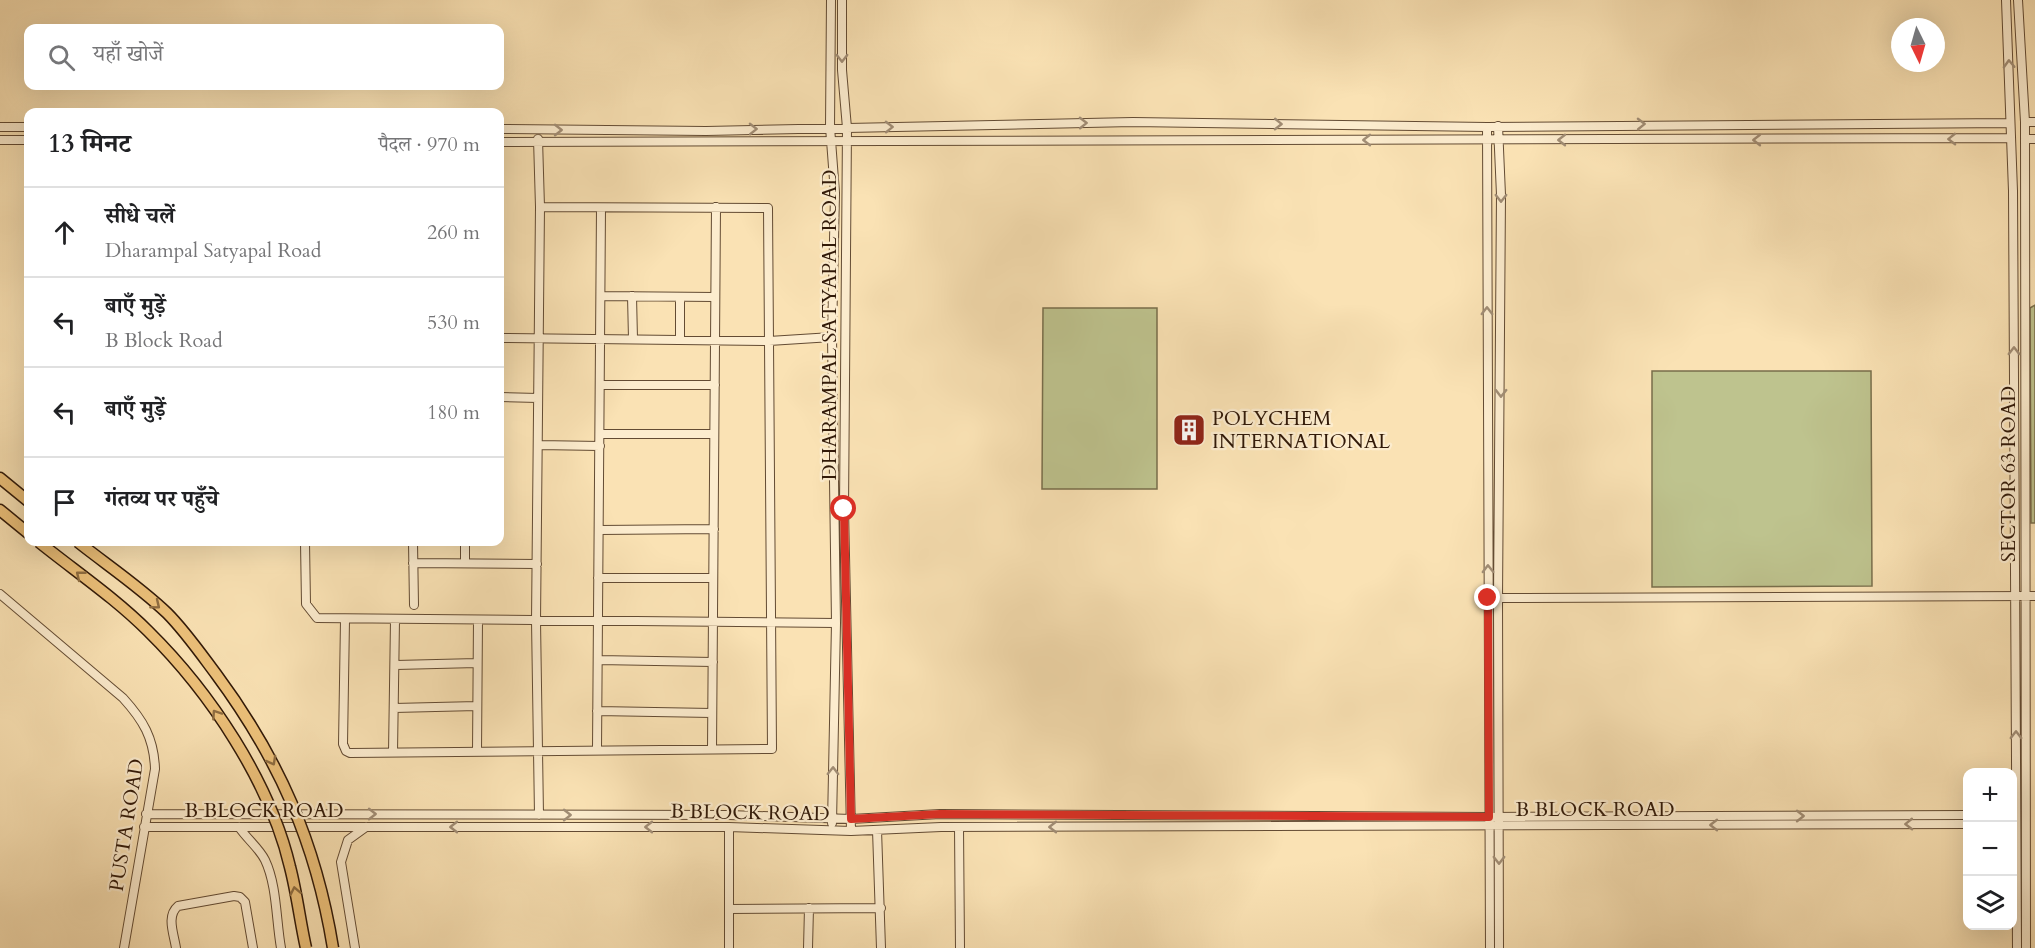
<!DOCTYPE html>
<html lang="hi">
<head>
<meta charset="utf-8">
<style>
  body { margin:0; font-family:Cardo,"Noto Serif Devanagari",serif; background:#f2f2f2; color:#202124 }
  .controls { position:absolute; right:18px; bottom:18px; display:grid; overflow:hidden; border-radius:12px; box-shadow:0 6px 24px #0002 }
  .controls button { width:54px; height:54px; display:grid; place-items:center; padding:0; border:0; border-bottom:2px solid #e0e0e0; background:#fff; color:#202124; font:30px sans-serif }
  .compass { position:absolute; left:1891px; top:18px; width:54px; height:54px; border-radius:50%; background:#fff; box-shadow:0 6px 24px #0002; rotate:175deg }
  .stop { position:absolute; width:18px; height:18px; margin:-14px; border:4px solid #d93025; border-radius:50%; background:#fff }
  .stop.end { background:#d93025; border-color:#fff; box-shadow:0 2px 6px #0008 }
  .list { margin:0; padding:0; list-style:none }
  h2 { display:flex; justify-content:space-between; align-items:center; height:78px; margin:0; padding:0 24px; font-size:26px }
  h2 small { font-size:20px; font-weight:400; color:#757577 }
  .list li { display:grid; grid-template-columns:39px 1fr auto; gap:18px; align-items:center; box-sizing:border-box; height:90px; padding:0 24px; border-top:2px solid #e0e0e0 }
  .list b { display:block; font-size:22px; white-space:nowrap }
  .list p { margin:0; font-size:20px; white-space:nowrap; color:#757577 }
  .list em { font-size:20px; font-style:normal; color:#757577 }
  .icon { flex:none; width:33px; height:33px; fill:none; stroke:currentColor; stroke-width:2; stroke-linecap:round; stroke-linejoin:round }
  .map { position:relative; flex:none; width:2035px; height:948px; overflow:hidden }
  .search { position:absolute; background:#fff; box-shadow:0 6px 24px #0002; left:24px; top:24px; width:480px; height:66px; display:flex; align-items:center; gap:15px; box-sizing:border-box; padding:0 21px; border-radius:12px; color:#757577; font-size:22px }
  .panel { position:absolute; background:#fff; box-shadow:0 6px 24px #0002; left:24px; top:108px; width:480px; height:438px; border-radius:12px }
  .map>svg:first-child { display:block }
</style>
</head>
<body>
<div class="map">
<svg width="2035" height="948" viewBox="0 0 2035 948">
  <rect width="100%" height="100%" fill="#fae2b4"/>
  <filter id="stains"><feTurbulence type="fractalNoise" baseFrequency=".00333" numOctaves="4"/><feColorMatrix values="0 0 0 0 .2 0 0 0 0 .09 0 0 0 0 .02 0 0 0 .5 -.17"/></filter>
  <radialGradient id="worn" r=".72"><stop offset=".6" stop-color="#630" stop-opacity="0"/><stop offset="1" stop-color="#630" stop-opacity=".3"/></radialGradient>
  <path fill="#bec38e" stroke="#786e4b" stroke-width="1.5" d="M2035 305V523H2031L2030 308Z
    M1043 308H1157V489H1042Z
    M1652 371H1871L1872 586 1652 587Z"/>
  <g fill="none" stroke-linecap="round" stroke-linejoin="round">
    <g stroke="#634b33" stroke-width="10">
      <path id="minor" d="M831 0 830 127 835 193 832 337 836 623 832 823
        M842 0V70L847 128 844 509 851 831
        M2006 0 2013 191 2017 948
        M2018 0 2025 122 2026 948
        M2025 122H2035
        M1498 126 1501 195 1498 598 1499 948
        M0 127H28
        M1487 127 1490 948
        M500 129 706 131 1133 122 1487 127 2010 123
        M538 139 540 207 536 621 539 815
        M2025 139H2035
        M0 140H28
        M500 142 2010 138
        M601 296 715 297
        M632 296 633 339
        M680 297V340
        M500 338 769 341 832 337
        M601 385H715
        M500 397 538 398
        M600 434H714
        M538 445 600 446
        M599 530 714 529
        M305 542 306 604 317 618 836 623
        M413 542 414 605
        M413 563 537 564
        M465 563V542
        M598 578H713
        M0 594 123 698C143 720 154 738 155 769L124 948
        M1494 598 2035 596
        M345 620 343 744 346 751 350 753 772 749 768 208 540 207
        M598 660 713 662
        M396 665 477 663
        M394 708 477 706
        M597 711 712 713
        M712 749 716 207
        M597 750 601 208
        M477 751 478 620
        M393 752 395 620
        M146 814 729 815 851 819 940 814 1489 817 1968 815
        M144 827H729L851 831 941 827 1968 824
        M239 827C247 839 259 848 265 860 277 885 276 920 281 948
        M729 827V948
        M959 827 960 948
        M877 830 881 948
        M729 909 881 908
        M176 948C174 934 166 916 178 906L234 896 240 897 245 902 253 948
        M355 948 341 862 348 840 366 827
        M808 948 809 908"/>
    </g>
    <g stroke="#311908" stroke-width="13">
      <path id="major" d="M0 478 28 501
        M0 510 28 533"/>
    </g>
    <use href="#minor" stroke="#fcecce" stroke-width="8"/>
    <use href="#major" stroke="#edc17a" stroke-width="10"/>
    <g stroke="#311908" stroke-width="13" stroke-linecap="butt">
      <path id="major-bridge" d="M39 542C75 571 115 598 148 631 210 692 270 782 290 867 297 894 300 921 306 948
        M78 542C107 565 140 587 167 613 185 631 201 654 216 674 279 759 316 843 333 948"/>
    </g>
    <use href="#major-bridge" stroke="#edc17a" stroke-width="10"/>
  </g>
  <defs><path id="oneway-chevron" d="M-2-3.5L2.5 0L-2 3.5" fill="none" stroke-width="1.6" stroke-linecap="round" stroke-linejoin="round" transform="scale(1.5)"/></defs>
  <g stroke="#a18d75">
    <use href="#oneway-chevron" transform="translate(842 58) rotate(90)"/>
    <use href="#oneway-chevron" transform="translate(2009 64) rotate(-92)"/>
    <use href="#oneway-chevron" transform="translate(1083 123) rotate(-1)"/>
    <use href="#oneway-chevron" transform="translate(1278 124) rotate(1)"/>
    <use href="#oneway-chevron" transform="translate(1641 124) rotate(-1)"/>
    <use href="#oneway-chevron" transform="translate(889 127) rotate(-1)"/>
    <use href="#oneway-chevron" transform="translate(753 129) rotate(-1)"/>
    <use href="#oneway-chevron" transform="translate(558 130)"/>
    <use href="#oneway-chevron" transform="translate(1952 139) rotate(179)"/>
    <use href="#oneway-chevron" transform="translate(1367 140) rotate(180)"/>
    <use href="#oneway-chevron" transform="translate(1562 140) rotate(-180)"/>
    <use href="#oneway-chevron" transform="translate(1757 140) rotate(-180)"/>
    <use href="#oneway-chevron" transform="translate(1501 198) rotate(90)"/>
    <use href="#oneway-chevron" transform="translate(1487 311) rotate(-90)"/>
    <use href="#oneway-chevron" transform="translate(2014 351) rotate(-90)"/>
    <use href="#oneway-chevron" transform="translate(1501 393) rotate(91)"/>
    <use href="#oneway-chevron" transform="translate(1488 569) rotate(-91)"/>
    <use href="#oneway-chevron" transform="translate(2016 735) rotate(-90)"/>
    <use href="#oneway-chevron" transform="translate(833 771) rotate(-89)"/>
    <use href="#oneway-chevron" transform="translate(372 814)"/>
    <use href="#oneway-chevron" transform="translate(567 815)"/>
    <use href="#oneway-chevron" transform="translate(1800 816)"/>
    <use href="#oneway-chevron" transform="translate(1909 824) rotate(179)"/>
    <use href="#oneway-chevron" transform="translate(1714 825) rotate(180)"/>
    <use href="#oneway-chevron" transform="translate(454 827) rotate(180)"/>
    <use href="#oneway-chevron" transform="translate(649 827) rotate(180)"/>
    <use href="#oneway-chevron" transform="translate(1053 827) rotate(180)"/>
    <use href="#oneway-chevron" transform="translate(1499 860) rotate(90)"/>
  </g>
  <g stroke="#8f6d41">
    <use href="#oneway-chevron" transform="translate(80 575) rotate(-141)"/>
    <use href="#oneway-chevron" transform="translate(156 605) rotate(39)"/>
    <use href="#oneway-chevron" transform="translate(216 714) rotate(-124)"/>
    <use href="#oneway-chevron" transform="translate(272 761) rotate(61)"/>
    <use href="#oneway-chevron" transform="translate(295 891) rotate(-101)"/>
  </g>
  <g fill="none" stroke-linecap="round" stroke-linejoin="round">
    <path stroke="#d93025" stroke-width="8" d="M844 509 851 819 940 814 1489 817 1488 598"/>
  </g>
  <defs>
    <g id="building-square" transform="scale(1.725)"><rect x="-9" y="-9" width="18" height="18" rx="4" fill="#8f2418" stroke="#fcecce"/><path d="M-4-6H4V6H1V3H-1V6H-4ZM-2.5-4.3h1.7v1.8h-1.7ZM.8-4.3h1.7v1.8H.8ZM-2.5-1h1.7V.8h-1.7ZM.8-1h1.7V.8H.8Z" fill="#fff"/></g>
  </defs>
  <g fill-rule="evenodd">
    <use href="#building-square" x="1189" y="430"/>
  </g>
  <g text-anchor="middle" stroke-width="4.5" stroke-linejoin="round" paint-order="stroke">
    <g font-size="20" fill="#311908" stroke="#fcecce">
      <text transform="translate(829 325) rotate(-90)" y="7">DHARAMPAL SATYAPAL ROAD</text>
      <text transform="translate(2008 474) rotate(-90)" y="7">SECTOR 63 ROAD</text>
      <text x="1595" y="816">B BLOCK ROAD</text>
      <text x="264" y="817">B BLOCK ROAD</text>
      <text transform="translate(750 812) rotate(1)" y="7">B BLOCK ROAD</text>
      <text transform="translate(126 825) rotate(-81)" y="7">PUSTA ROAD</text>
    </g>
    <g font-size="20" fill="#311908" stroke="#fcecce" text-anchor="start">
      <text x="1212" y="425">POLYCHEM<tspan x="1212" dy="23">INTERNATIONAL</tspan></text>
    </g>
  </g>
  <rect width="100%" height="100%" filter="url(#stains)"/>
  <rect width="100%" height="100%" fill="url(#worn)"/>
</svg>
<div class="controls">
<button>+</button>
<button>−</button>
<button><svg class="icon" aria-label="layers" viewBox="0 0 24 24"><path d="M12 4l9 5-9 5-9-5zM3 14l9 5 9-5"/></svg></button>
</div>
<svg class="compass" viewBox="-18 -18 36 36"><path d="M0-13l5 13h-10z" fill="#e53935"/><path d="M0 13l5-13h-10z" fill="#757577"/></svg>
<div class="stop" style="left:844px;top:509px"></div>
<div class="stop end" style="left:1488px;top:598px"></div>
<div class="search"><svg class="icon" aria-label="search" viewBox="0 0 24 24"><circle cx="10" cy="10" r="6"/><path d="M15 15l6 6"/></svg>यहाँ खोजें</div>
<section class="panel">
<h2>13 मिनट<small>पैदल · 970 m</small></h2>
<ul class="list">
<li><svg class="icon" aria-label="ahead" viewBox="0 0 24 24"><path d="M12 20V5M6 11l6-6 6 6"/></svg><div><b>सीधे चलें</b><p>Dharampal Satyapal Road</p></div><em>260 m</em></li>
<li><svg class="icon" aria-label="left" viewBox="0 0 24 24"><path d="M17 20v-9H6M10 6l-5 5 5 5"/></svg><div><b>बाएँ मुड़ें</b><p>B Block Road</p></div><em>530 m</em></li>
<li><svg class="icon" aria-label="left" viewBox="0 0 24 24"><path d="M17 20v-9H6M10 6l-5 5 5 5"/></svg><div><b>बाएँ मुड़ें</b></div><em>180 m</em></li>
<li><svg class="icon" aria-label="arrive" viewBox="0 0 24 24"><path d="M6 21V4h12l-3 4 3 4H6"/></svg><div><b>गंतव्य पर पहुँचे</b></div></li>
</ul>
</section>
</div>
</body>
</html>
